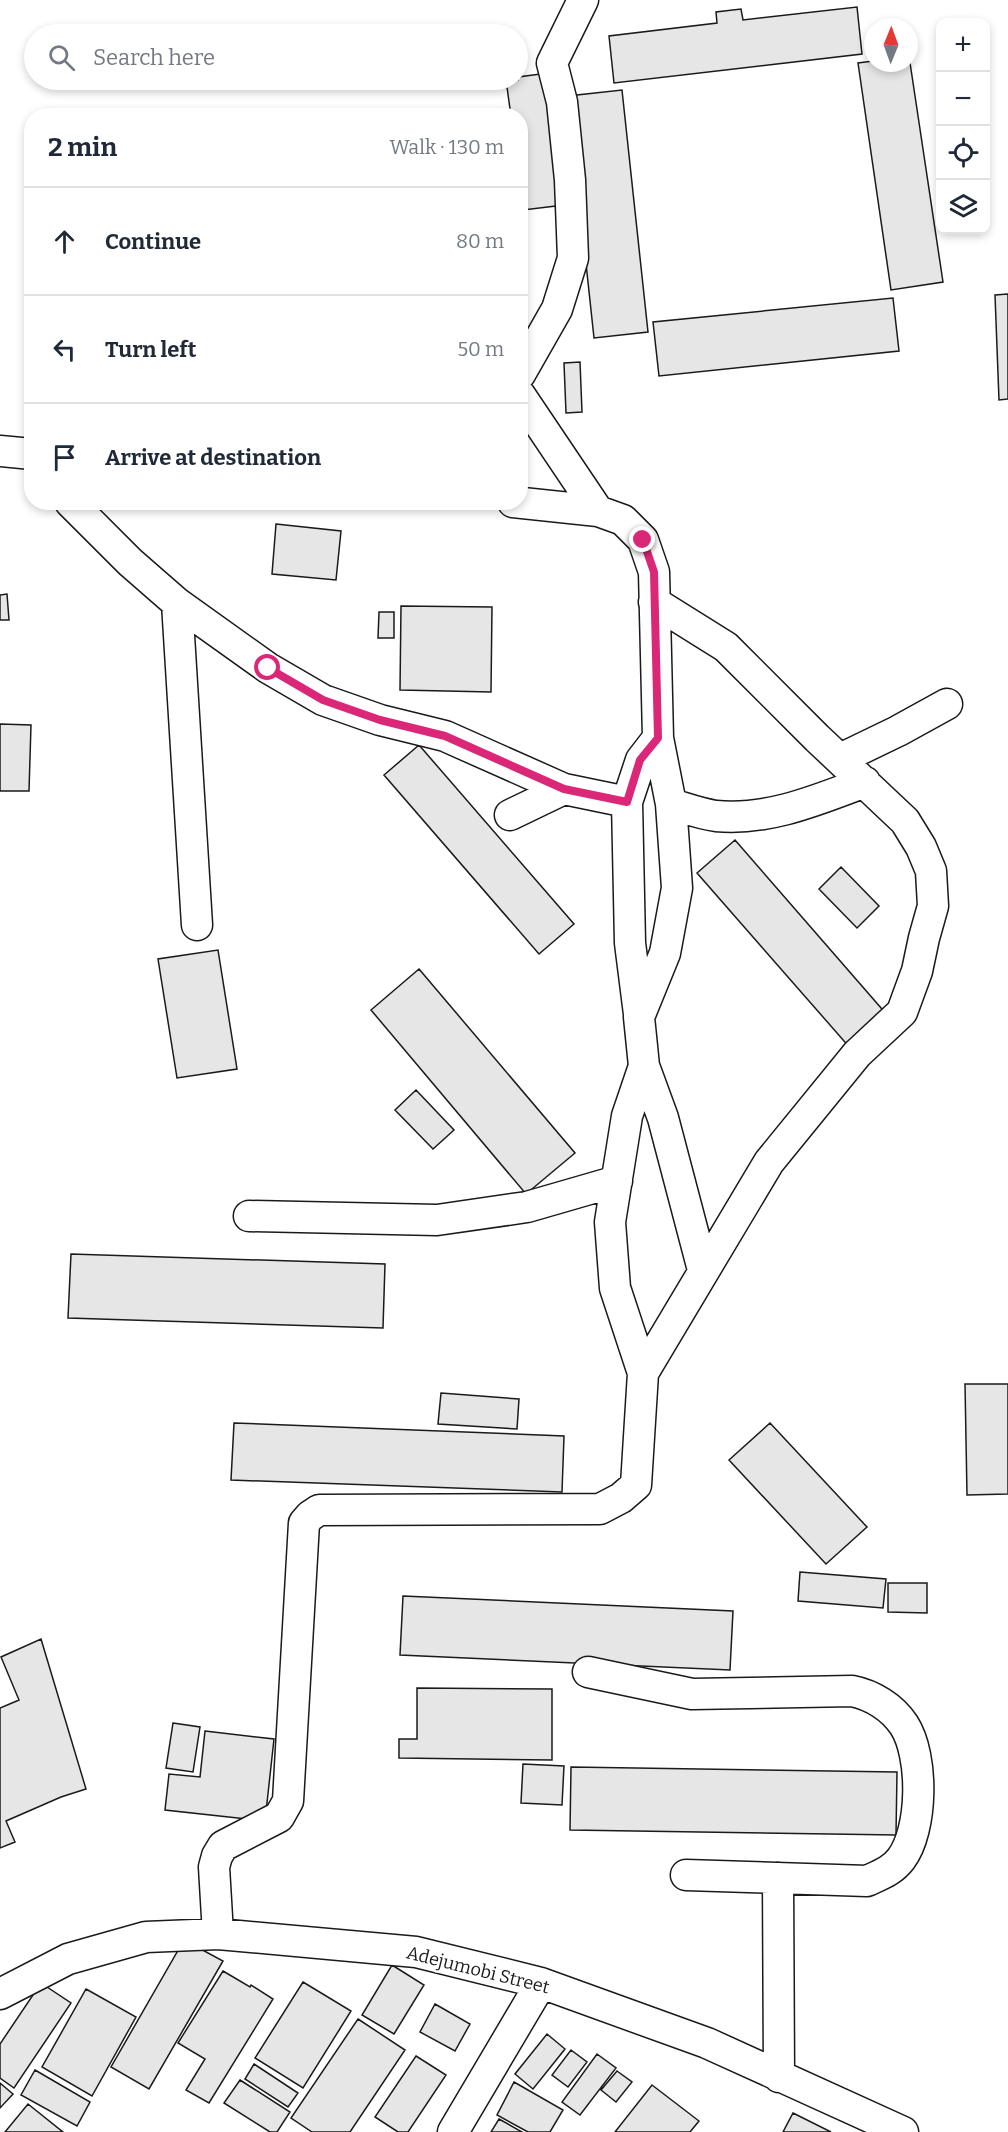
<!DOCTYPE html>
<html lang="en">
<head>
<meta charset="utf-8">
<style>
  body { margin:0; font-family:Bitter,serif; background:#f6f6f7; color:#1f2937 }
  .controls { position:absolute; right:18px; top:18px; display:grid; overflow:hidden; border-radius:12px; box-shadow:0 3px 9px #0003 }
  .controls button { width:54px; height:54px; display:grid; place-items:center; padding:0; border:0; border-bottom:2px solid #e0e1e3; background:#fff; color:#1f2937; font:30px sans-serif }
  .compass { position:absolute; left:864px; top:18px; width:54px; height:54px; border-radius:50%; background:#fff; box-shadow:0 3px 9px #0003; rotate:1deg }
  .stop { position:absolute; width:18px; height:18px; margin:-14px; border:4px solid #db2777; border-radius:50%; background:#fff }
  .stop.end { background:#db2777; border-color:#fff; box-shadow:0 2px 6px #0008 }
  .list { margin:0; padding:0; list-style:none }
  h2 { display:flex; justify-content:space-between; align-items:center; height:78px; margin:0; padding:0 24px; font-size:26px }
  h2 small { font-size:20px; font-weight:400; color:#747a83 }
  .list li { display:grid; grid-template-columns:39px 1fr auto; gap:18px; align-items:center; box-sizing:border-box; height:108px; padding:0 24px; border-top:2px solid #e0e1e3 }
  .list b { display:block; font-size:22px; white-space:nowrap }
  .list em { font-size:20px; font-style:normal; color:#747a83 }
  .icon { flex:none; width:33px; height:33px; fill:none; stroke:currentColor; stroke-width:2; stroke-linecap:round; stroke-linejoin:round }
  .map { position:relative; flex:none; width:1008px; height:2132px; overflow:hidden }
  .search { position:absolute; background:#fff; box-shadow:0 3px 9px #0003; left:24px; top:24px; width:504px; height:66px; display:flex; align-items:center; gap:15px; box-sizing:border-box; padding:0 21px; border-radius:33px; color:#747a83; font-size:22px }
  .panel { position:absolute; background:#fff; box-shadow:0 3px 9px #0003; left:24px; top:108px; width:504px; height:402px; border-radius:24px }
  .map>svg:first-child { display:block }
</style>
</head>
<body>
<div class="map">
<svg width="1008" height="2132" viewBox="0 0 1008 2132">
  <rect width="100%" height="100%" fill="#fff"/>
  <path fill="#e6e6e6" stroke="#1a1a1a" stroke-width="1.5" d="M857 7 862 54 614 83 609 36 717 23 716 12 741 9 743 20Z
    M909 56 943 282 891 290 858 63 873 61V63H909Z
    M548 73 564 205 523 210 520 193V116H511L506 80H518V77Z
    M622 90 648 332 594 338 568 96Z
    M1008 294V399L999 400 995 295Z
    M893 298 899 351 659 376 653 322Z
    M580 362 582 412 566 413 564 363Z
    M276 524 341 531 336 580 272 574Z
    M7 594 9 620H0V595Z
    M401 606 492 607 491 692 400 690Z
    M379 612H394V638H378Z
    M0 724 31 725 29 791H0Z
    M419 745 574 924 539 954 384 775Z
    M735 840 888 1016 851 1049 697 873Z
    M841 867 879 906 857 928 819 889Z
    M218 950 237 1069 177 1078 158 959Z
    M419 969 575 1153 526 1194 371 1010Z
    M416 1090 454 1130 433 1149 395 1110Z
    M71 1254 385 1264 383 1328 68 1318Z
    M965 1384H1008V1494L967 1495Z
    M441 1393 519 1399 517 1429 438 1424Z
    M234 1423 564 1436 562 1492 231 1480Z
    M770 1423 867 1527 826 1564 729 1460Z
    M800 1572 886 1579 883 1608 798 1601Z
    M888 1583H927V1613L888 1612Z
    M403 1596 733 1611 730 1670 400 1655Z
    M41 1639 86 1789 61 1797 6 1821 15 1842 0 1848V1708L19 1700 1 1657Z
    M417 1688 552 1689V1760L399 1758V1739H417Z
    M173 1723 200 1727 193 1772 166 1768Z
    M205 1731 274 1739 265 1821 165 1810 169 1774 200 1777Z
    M523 1764 564 1766 562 1805 521 1803Z
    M571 1767 897 1772 896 1835 570 1830Z
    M184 1940 223 1961 149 2089 111 2067Z
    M392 1965 424 1985 394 2034 362 2015Z
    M223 1971 250 1987 251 1985 273 1999 209 2103 186 2090 205 2059 178 2043Z
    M303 1982 351 2011 303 2088 255 2058Z
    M41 1983 71 2003 14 2088 0 2078V2044Z
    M86 1989 136 2017 92 2096 42 2067Z
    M435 2004 470 2024 455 2051 420 2032Z
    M358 2019 405 2050 350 2132H312L291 2118Z
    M547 2034 565 2049 533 2089 515 2074Z
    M571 2050 587 2062 568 2087 552 2075Z
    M597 2054 616 2068 580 2115 562 2102Z
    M416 2056 446 2075 408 2132H398L375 2117Z
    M254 2064 298 2093 288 2107 245 2079Z
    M35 2070 90 2102 77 2126 21 2095Z
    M617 2071 632 2082 616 2102 601 2090Z
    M240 2080 290 2112 277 2132H270L224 2103Z
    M514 2082 563 2110 550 2132H528L497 2115Z
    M0 2083 13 2094 0 2108Z
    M652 2085 699 2121 690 2132H615Z
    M28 2104 63 2132H5Z
    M793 2113 831 2132H783Z
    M499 2119 522 2132H491Z"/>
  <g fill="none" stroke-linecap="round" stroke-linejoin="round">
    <g stroke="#1a1a1a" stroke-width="33">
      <path id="street" d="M520 374 557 309 573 258 570 180 562 102 552 63 583 0
        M520 395 598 511
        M0 451 32 454
        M70 502 130 562 177 603 268 668 323 700 380 720 445 736 564 789 627 802
        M177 603 197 925
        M840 759 898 731 947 704
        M671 804C685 808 701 814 716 816 768 821 817 800 865 782
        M510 815 564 789
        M639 1014 630 943 627 802 641 760 658 738
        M644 1066 663 1118 703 1270
        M249 1216 437 1220 527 1207 617 1181
        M643 1373 769 1162 857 1054 902 1012 917 971 924 938 933 906 931 871 921 847 905 821 817 738 726 647 654 602
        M588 1672 692 1694 852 1691C872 1695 892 1707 904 1725 924 1756 923 1830 901 1859 892 1871 880 1875 867 1881L686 1875
        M778 1878 779 2077
        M218 1934 214 1867 217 1856 223 1846 279 1817 288 1801 304 1523 310 1516 319 1510 600 1509 621 1498 636 1485 643 1373 615 1288 610 1222 627 1116 644 1066 639 1017 665 953 677 888 671 804 658 738 654 572 643 540 623 520 598 511 513 502
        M0 1994 68 1959 146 1937 218 1934 416 1952 541 1983 707 2043 903 2132
        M453 2132 541 1983"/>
    </g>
    <use href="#street" stroke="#fff" stroke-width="30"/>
  </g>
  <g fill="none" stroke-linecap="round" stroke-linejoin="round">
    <path stroke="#db2777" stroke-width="8" d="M268 668 323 700 380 720 445 736 564 789 627 802 640 760 658 738 654 572 643 540"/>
  </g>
  <g text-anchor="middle" stroke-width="4.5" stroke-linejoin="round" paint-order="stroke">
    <g font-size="18" fill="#1a1a1a" stroke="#fff">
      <text transform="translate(478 1970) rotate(14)" y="6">Adejumobi Street</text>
    </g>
  </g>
</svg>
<div class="controls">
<button>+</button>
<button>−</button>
<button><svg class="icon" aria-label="locate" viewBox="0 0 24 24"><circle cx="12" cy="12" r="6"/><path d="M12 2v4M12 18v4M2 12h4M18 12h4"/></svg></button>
<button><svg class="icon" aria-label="layers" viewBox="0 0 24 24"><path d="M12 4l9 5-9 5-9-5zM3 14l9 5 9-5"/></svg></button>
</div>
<svg class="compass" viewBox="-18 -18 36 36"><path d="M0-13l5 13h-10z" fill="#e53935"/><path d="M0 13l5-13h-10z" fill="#747a83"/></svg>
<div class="stop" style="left:268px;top:668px"></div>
<div class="stop end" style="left:643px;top:540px"></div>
<div class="search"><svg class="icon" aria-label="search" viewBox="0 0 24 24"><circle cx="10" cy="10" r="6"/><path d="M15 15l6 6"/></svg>Search here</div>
<section class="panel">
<h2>2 min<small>Walk · 130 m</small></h2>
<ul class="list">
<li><svg class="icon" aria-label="ahead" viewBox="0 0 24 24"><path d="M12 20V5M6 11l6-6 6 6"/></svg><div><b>Continue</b></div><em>80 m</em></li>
<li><svg class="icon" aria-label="left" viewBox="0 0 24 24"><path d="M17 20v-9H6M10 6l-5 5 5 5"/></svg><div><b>Turn left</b></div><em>50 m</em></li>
<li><svg class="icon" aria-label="arrive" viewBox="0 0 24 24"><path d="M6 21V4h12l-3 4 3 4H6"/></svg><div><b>Arrive at destination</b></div></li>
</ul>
</section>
</div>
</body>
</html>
